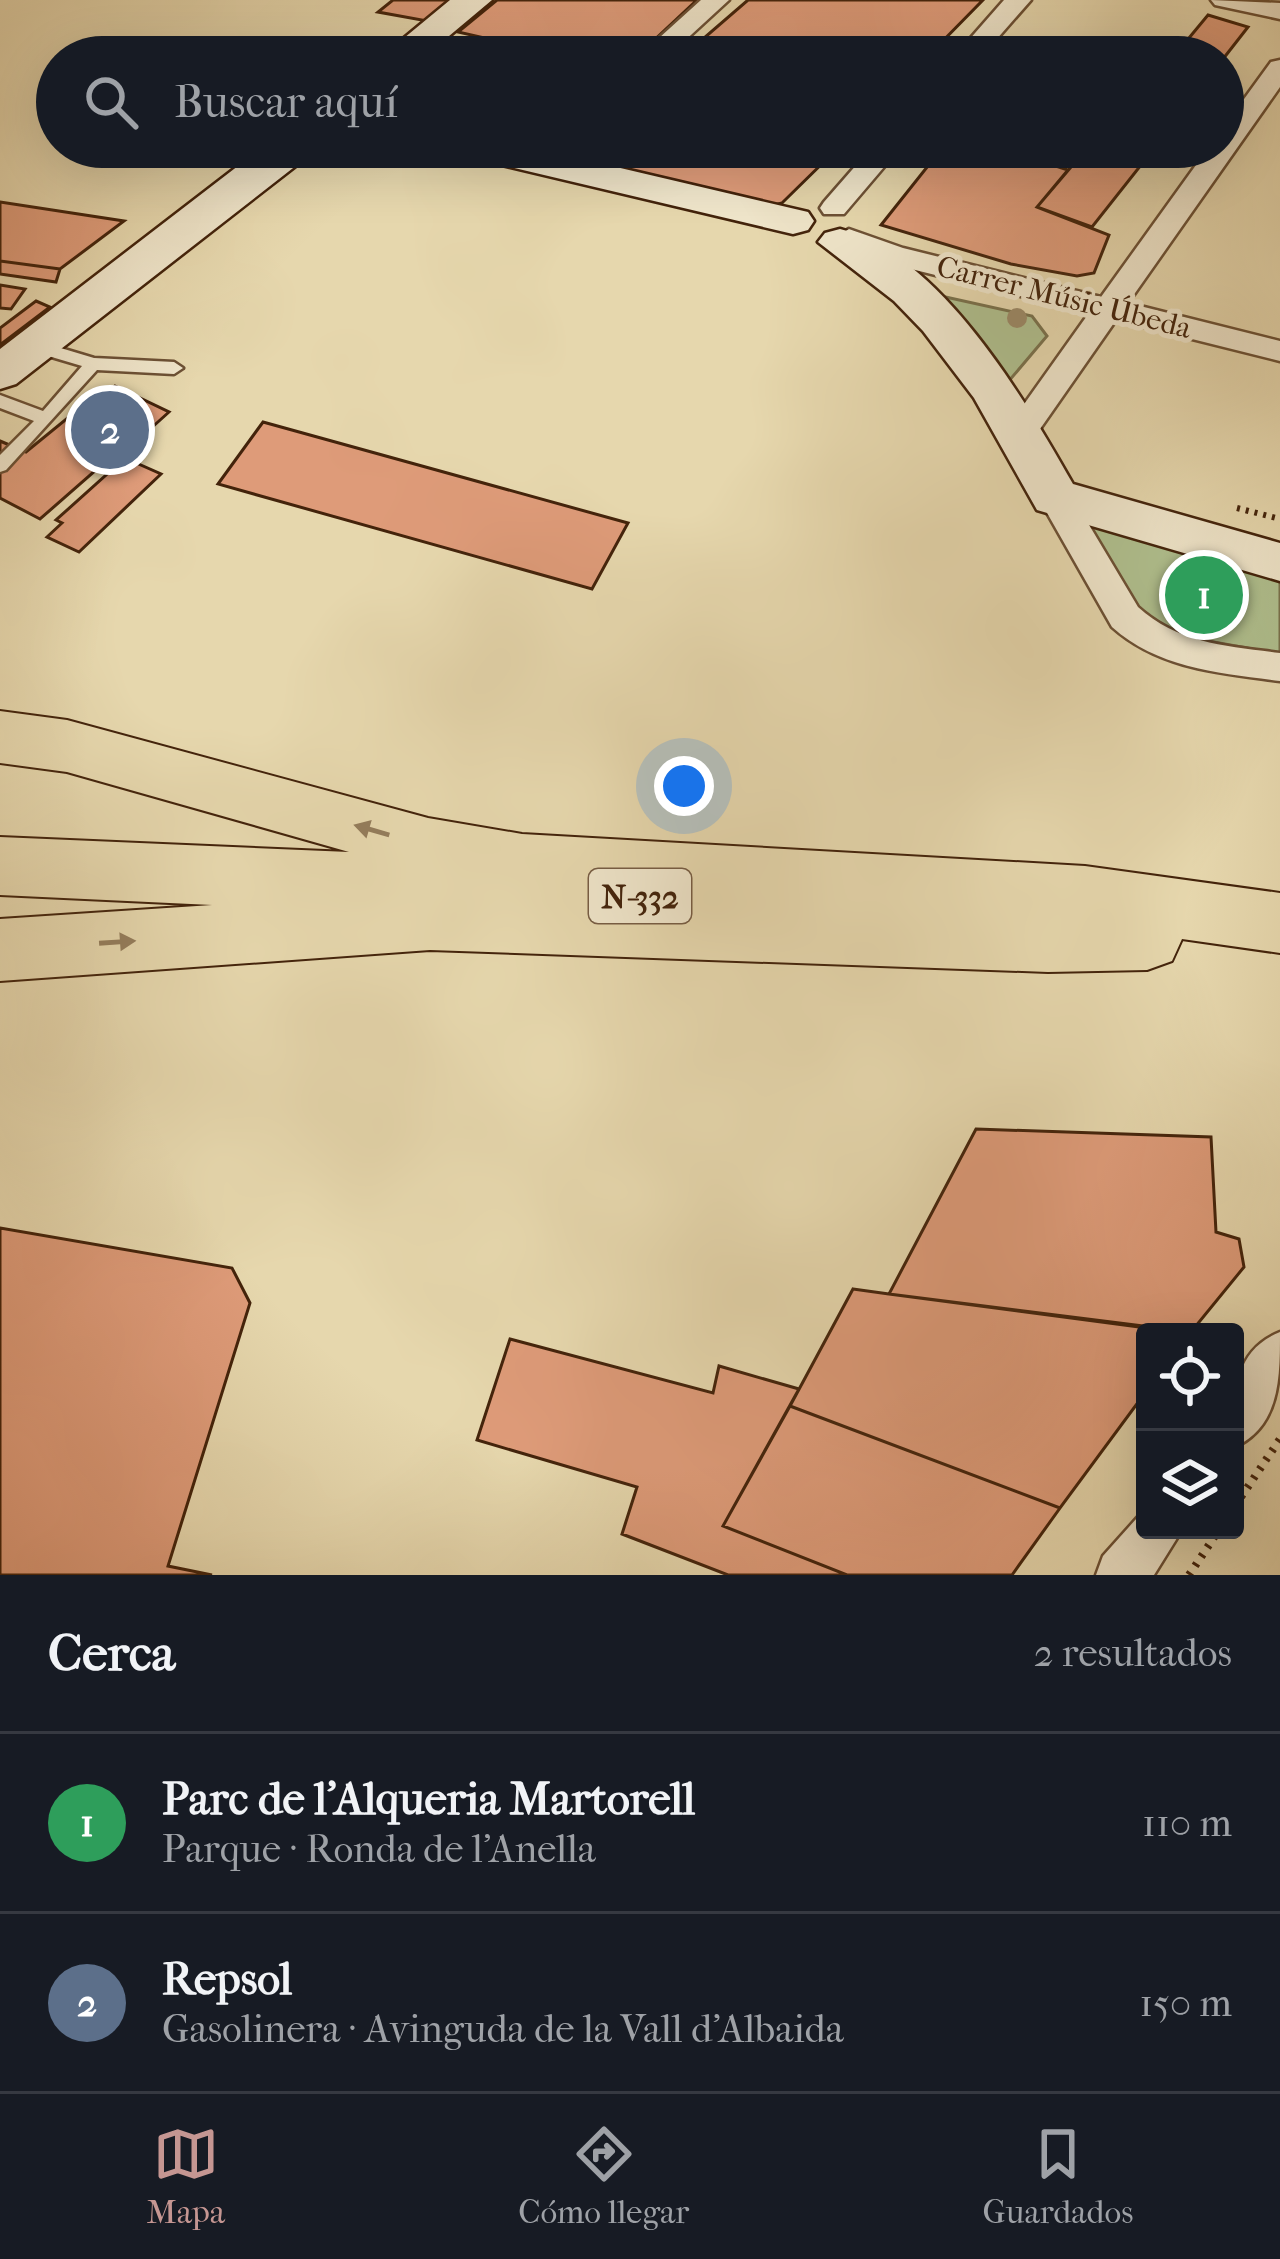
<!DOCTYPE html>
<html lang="es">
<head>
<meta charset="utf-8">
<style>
  body { margin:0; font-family:"IM FELL French Canon",serif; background:#242831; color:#f1f3f6 }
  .controls { position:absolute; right:36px; bottom:36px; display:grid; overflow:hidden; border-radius:12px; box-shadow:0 12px 48px #0002 }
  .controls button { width:108px; height:108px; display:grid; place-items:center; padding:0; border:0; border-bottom:3px solid #363941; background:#171b24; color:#f1f3f6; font:60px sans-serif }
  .you { position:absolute; left:684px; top:786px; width:42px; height:42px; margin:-30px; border:9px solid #fff; border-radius:50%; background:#1a73e8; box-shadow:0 0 0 18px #1a73e833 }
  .badge { display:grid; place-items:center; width:78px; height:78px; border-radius:50%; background:#c59692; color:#fff; font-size:39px; font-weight:700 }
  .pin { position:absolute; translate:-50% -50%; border:6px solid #fff; box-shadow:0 3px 12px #0006 }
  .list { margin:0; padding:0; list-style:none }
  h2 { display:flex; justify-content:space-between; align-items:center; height:156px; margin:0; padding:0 48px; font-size:51px }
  h2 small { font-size:39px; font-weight:400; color:#9ea1a6 }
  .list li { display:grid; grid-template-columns:78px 1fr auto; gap:36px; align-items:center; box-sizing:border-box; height:180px; padding:0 48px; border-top:3px solid #363941 }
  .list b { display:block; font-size:45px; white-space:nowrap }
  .list p { margin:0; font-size:39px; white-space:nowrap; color:#9ea1a6 }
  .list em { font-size:39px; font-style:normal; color:#9ea1a6 }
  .icon { flex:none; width:66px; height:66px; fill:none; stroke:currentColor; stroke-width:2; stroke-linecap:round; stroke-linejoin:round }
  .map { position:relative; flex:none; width:1280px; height:1575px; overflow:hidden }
  .search { position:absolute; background:#171b24; box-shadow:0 12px 48px #0002; left:36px; right:36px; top:36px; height:132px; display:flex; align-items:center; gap:30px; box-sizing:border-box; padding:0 42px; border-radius:66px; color:#9ea1a6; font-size:45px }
  .sheet { height:516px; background:#171b24 }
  nav { display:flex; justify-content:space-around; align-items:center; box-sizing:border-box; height:168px; border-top:3px solid #363941; background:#171b24; font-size:33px; color:#9ea1a6 }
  nav a { display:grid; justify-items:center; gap:6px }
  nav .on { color:#c59692 }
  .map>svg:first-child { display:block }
</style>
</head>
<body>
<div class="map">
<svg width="1280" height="1575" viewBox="0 0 1280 1575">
  <rect width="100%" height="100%" fill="#e6d7ad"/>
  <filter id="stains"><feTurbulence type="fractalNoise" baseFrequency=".00167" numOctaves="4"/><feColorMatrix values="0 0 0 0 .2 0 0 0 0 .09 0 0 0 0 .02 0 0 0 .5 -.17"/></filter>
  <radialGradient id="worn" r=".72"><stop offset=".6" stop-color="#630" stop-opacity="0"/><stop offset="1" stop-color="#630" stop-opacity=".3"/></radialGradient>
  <path fill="#afbf8e" stroke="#79714c" stroke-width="3" d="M932 294 1032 316 1047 336 1008 382Z
    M1083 524 1280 577V654L1175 635 1139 613Z"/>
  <path fill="#de9b79" stroke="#43230b" stroke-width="3" d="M393 0H450L427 21 378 12Z
    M497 0H697L636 57H569L458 32Z
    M748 0H983L927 57H682Z
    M1208 15 1248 27 1223 59 1179 50Z
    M1153 42 1179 50 1199 57H1141Z
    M577 147H839L782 203 763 208 578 164 572 151Z
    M943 147H998L1068 170 1037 207 1109 235 1094 273 1077 276 1011 264 881 225Z
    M1088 147H1108L1145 160 1092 227 1037 207Z
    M0 202 124 221 60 269 0 261Z
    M0 261 60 269 56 282 0 274Z
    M0 285 25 289 11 309 0 308Z
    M36 301 50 307 0 345V328Z
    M115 386 169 412 119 457 96 446 94 404Z
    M86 403 94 404 96 446 112 456 40 519 0 498V441L26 452Z
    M263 422 628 523 592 589 218 484Z
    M125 458 161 474 79 552 47 537 62 523 56 520Z
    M976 1129 1211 1137 1216 1232 1239 1239 1244 1267 1191 1332 889 1294Z
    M0 1228 232 1268 250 1303 168 1566 212 1575H0Z
    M853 1289 889 1294 1177 1332H1145V1393L1060 1508 790 1406Z
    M510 1339 713 1393 719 1366 799 1389 723 1526 847 1575H728L622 1534 637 1487 477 1440Z
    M790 1406 1060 1508 1012 1575H847L723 1526Z"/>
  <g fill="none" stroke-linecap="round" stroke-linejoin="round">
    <g stroke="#6c5034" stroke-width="5">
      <path id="lane" d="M34 340 94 358 174 362 183 368 174 374 97 370 6 470 0 472V455L34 421 0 408V395L43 411 82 366 28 350 26 346Z"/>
    </g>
    <g stroke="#6c5034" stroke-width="5">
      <path id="street" d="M701 0H729L667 57H638Z
        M1004 0H1031L981 57H954Z
        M1211 0 1280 3V19L1215 5Z
        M1280 60V87L1128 303 1280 341V361L1116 320 1033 439H1009L1005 431 1089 313 883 262 839 244 834 238 849 229 903 248 1101 297 1209 147H1223V128L1271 62Z
        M872 147H901L844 214H824L820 208 824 202Z
        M1055 485 1067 488 1138 607C1179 644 1227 646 1280 653V681C1220 673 1159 669 1112 627L1038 497 1043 488Z
        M1280 1332C1280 1378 1280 1426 1235 1447 1235 1401 1229 1353 1280 1332Z
        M1145 1509V1530H1182L1154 1575H1096L1103 1556Z"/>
    </g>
    <g stroke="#43230b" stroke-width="5">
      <path id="secondary" d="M450 0H492L424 57H381Z
        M270 147H320L16 384 0 389V349L247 159Z
        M458 147H531L808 212 814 221 808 230 793 234 464 156Z
        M840 229C940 254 1025 400 1073 484L1280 543V581L1037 510 974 398 923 331 894 301 818 242 825 233Z"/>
    </g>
    <g stroke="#43230b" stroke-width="4">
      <path id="highway" d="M0 711 67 720 428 818 522 834 1085 866 1280 893V953L1182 939 1172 961 1147 970 1048 972 430 950 0 981V919L212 905 0 895V837L349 852 67 772 0 763Z"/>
    </g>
    <path stroke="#43230b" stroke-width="6" stroke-dasharray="3 6" stroke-linecap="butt" d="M1237 508 1280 519"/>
    <path stroke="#43230b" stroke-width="8" stroke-dasharray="3 8" stroke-linecap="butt" d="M1235 1506 1280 1439
      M1189 1575 1219 1530"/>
    <use href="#lane" fill="#efe5ca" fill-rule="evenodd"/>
    <use href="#street" fill="#efe5ca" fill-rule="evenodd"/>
    <use href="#secondary" fill="#efe5ca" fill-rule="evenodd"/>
    <use href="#highway" fill="#e6d7ad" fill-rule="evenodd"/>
  </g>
  <circle fill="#9b8966" cx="1017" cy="318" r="10"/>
  <defs><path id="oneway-solid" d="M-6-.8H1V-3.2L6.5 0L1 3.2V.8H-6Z" transform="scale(3)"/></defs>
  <g fill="#947d5c">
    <use href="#oneway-solid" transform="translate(372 830) rotate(-164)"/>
    <use href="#oneway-solid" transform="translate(117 942) rotate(-4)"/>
  </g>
  <g text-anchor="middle" stroke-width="10" stroke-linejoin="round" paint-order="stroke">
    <g font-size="30" fill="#43230b" stroke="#efe5ca">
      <text transform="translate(1064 297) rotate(14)" y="10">Carrer Músic Úbeda</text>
    </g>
    <rect fill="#efe5ca" stroke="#775d44" stroke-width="3" x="589" y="869" width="102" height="54" rx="9"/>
    <g font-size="33" font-weight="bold" fill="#43230b">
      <text x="640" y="908">N-332</text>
    </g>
  </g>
  <rect width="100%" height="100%" filter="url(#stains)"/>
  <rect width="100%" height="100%" fill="url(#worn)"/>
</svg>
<div class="controls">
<button><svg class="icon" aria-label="locate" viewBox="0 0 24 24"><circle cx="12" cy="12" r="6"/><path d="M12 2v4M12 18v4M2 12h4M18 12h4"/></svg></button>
<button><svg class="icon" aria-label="layers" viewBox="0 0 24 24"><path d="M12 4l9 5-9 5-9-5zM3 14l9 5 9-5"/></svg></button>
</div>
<div class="you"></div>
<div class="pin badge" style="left:1204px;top:595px;background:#2e9e5b">1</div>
<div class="pin badge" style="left:110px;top:430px;background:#5c6f8a">2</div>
<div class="search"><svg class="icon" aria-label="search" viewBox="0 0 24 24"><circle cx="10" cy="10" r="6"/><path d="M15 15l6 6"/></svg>Buscar aquí</div>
</div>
<section class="sheet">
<h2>Cerca<small>2 resultados</small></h2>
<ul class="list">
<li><span class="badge" style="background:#2e9e5b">1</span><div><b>Parc de l'Alqueria Martorell</b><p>Parque · Ronda de l'Anella</p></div><em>110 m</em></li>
<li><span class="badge" style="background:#5c6f8a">2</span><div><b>Repsol</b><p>Gasolinera · Avinguda de la Vall d'Albaida</p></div><em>150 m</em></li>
</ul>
</section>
<nav>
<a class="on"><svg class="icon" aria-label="map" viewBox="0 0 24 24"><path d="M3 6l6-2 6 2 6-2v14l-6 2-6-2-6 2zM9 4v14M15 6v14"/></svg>Mapa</a>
<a><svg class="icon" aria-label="directions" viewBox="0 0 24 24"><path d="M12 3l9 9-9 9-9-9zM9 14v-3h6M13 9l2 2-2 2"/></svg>Cómo llegar</a>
<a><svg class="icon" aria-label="saved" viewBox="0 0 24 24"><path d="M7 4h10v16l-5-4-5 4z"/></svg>Guardados</a>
</nav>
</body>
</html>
